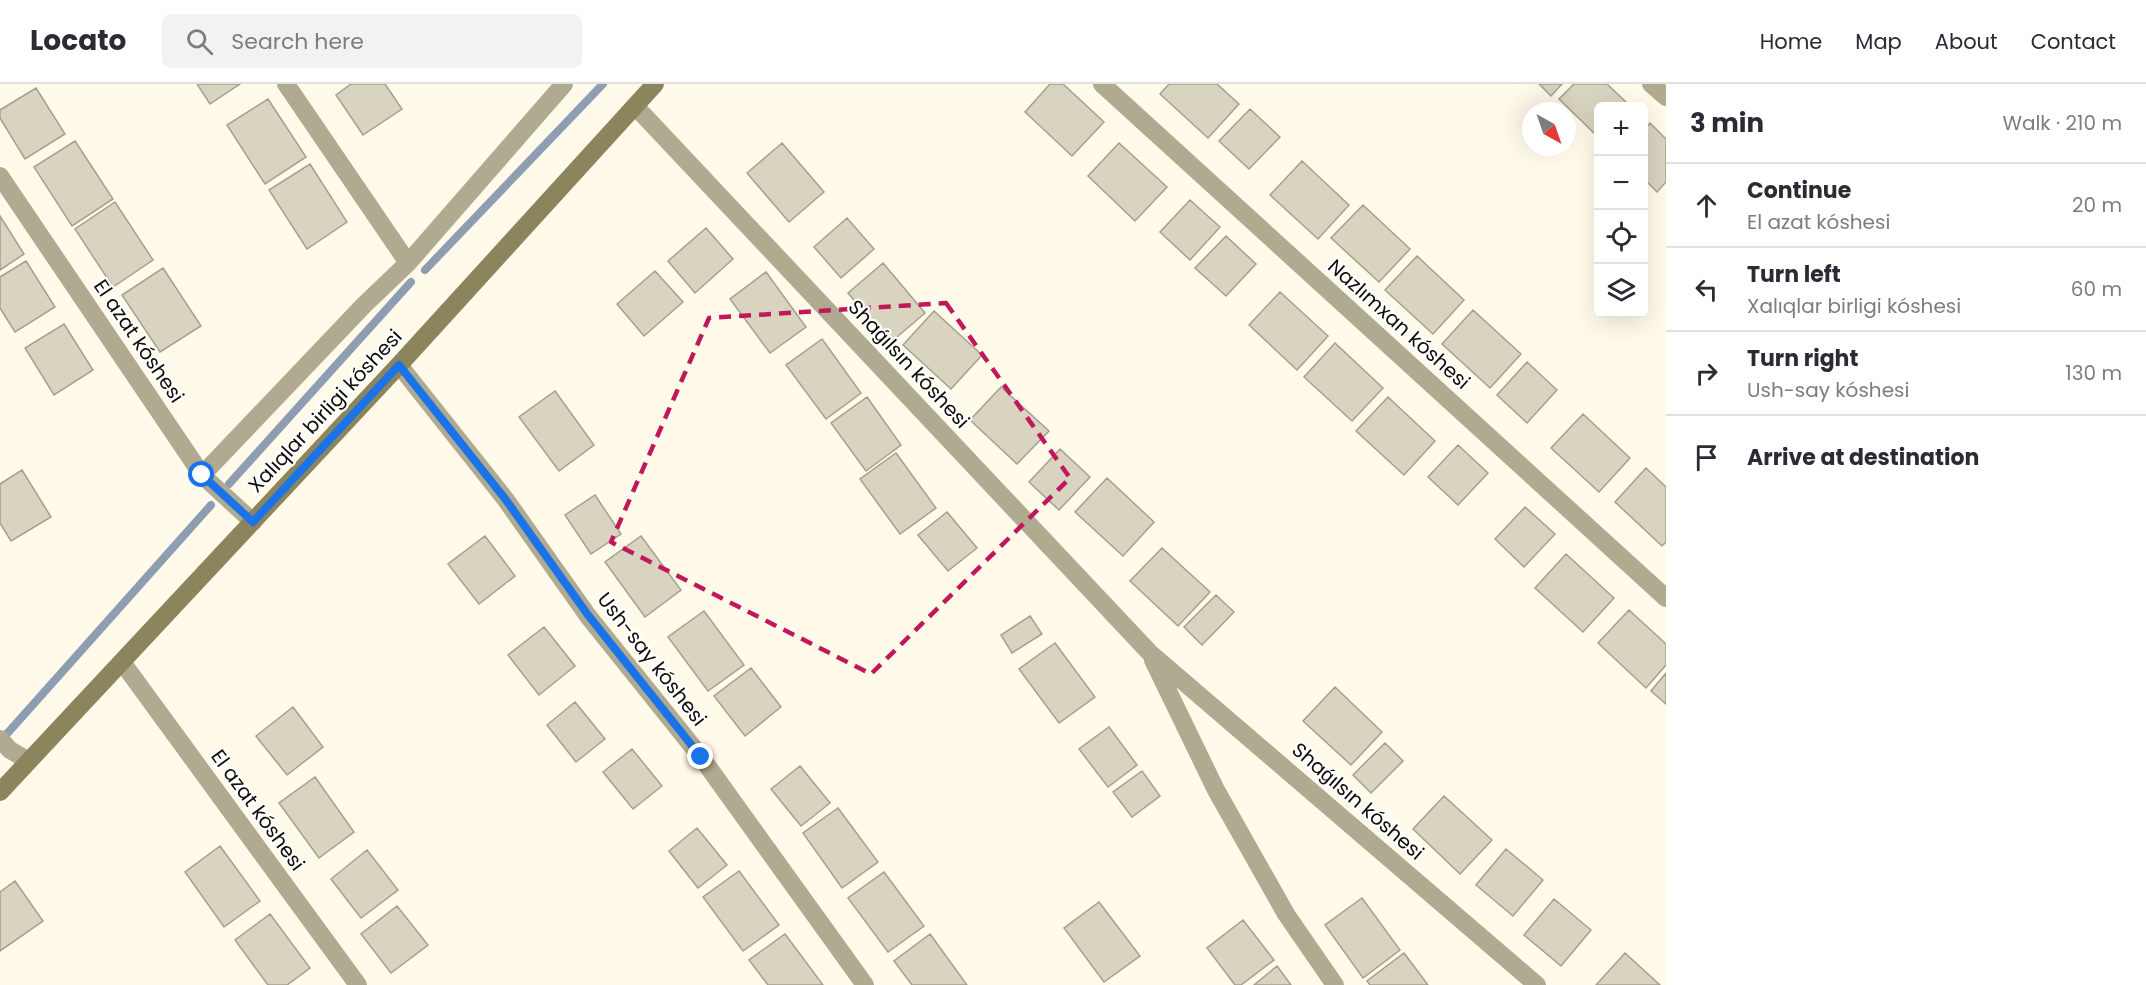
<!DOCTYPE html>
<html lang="en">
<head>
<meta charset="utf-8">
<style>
  body { margin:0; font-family:Poppins,sans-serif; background:#f2f2f3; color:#2b2b33 }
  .controls { position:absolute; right:18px; top:18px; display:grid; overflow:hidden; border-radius:9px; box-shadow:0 6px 24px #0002 }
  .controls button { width:54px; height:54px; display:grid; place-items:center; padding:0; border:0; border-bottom:2px solid #e1e1e2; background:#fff; color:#2b2b33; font:30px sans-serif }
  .compass { position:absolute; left:1522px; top:18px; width:54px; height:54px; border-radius:50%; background:#fff; box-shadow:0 6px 24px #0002; rotate:140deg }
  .stop { position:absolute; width:18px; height:18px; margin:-14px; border:4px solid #1a73e8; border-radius:50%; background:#fff }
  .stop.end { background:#1a73e8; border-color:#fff; box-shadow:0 2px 6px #0008 }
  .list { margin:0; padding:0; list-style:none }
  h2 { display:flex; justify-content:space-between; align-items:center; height:78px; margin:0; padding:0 24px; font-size:26px }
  h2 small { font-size:20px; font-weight:400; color:#7c7c81 }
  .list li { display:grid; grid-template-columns:39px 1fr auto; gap:18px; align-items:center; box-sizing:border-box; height:84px; padding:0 24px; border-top:2px solid #e1e1e2 }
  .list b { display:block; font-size:22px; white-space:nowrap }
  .list p { margin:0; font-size:20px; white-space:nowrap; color:#7c7c81 }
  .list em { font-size:20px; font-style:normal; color:#7c7c81 }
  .icon { flex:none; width:33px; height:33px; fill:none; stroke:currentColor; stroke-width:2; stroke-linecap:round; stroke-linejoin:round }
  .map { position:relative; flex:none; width:1666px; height:901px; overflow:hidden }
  header { display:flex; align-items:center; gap:36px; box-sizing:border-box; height:84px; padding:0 30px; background:#fff; border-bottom:2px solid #e1e1e2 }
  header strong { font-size:28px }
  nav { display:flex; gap:33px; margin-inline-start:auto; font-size:21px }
  .search { width:420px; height:54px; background:#f2f2f3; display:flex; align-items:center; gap:15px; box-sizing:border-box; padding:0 21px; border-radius:9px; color:#7c7c81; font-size:22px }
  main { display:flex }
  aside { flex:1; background:#fff }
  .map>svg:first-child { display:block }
</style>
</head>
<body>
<header>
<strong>Locato</strong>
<div class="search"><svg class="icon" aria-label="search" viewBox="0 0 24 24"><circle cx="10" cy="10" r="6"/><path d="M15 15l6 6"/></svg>Search here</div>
<nav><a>Home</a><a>Map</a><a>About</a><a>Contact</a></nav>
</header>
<main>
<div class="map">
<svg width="1666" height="901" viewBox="0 0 1666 901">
  <rect width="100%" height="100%" fill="#fffaea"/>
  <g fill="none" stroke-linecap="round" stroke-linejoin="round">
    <path stroke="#8e9db1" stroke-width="8" d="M425 186 603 0
      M229 400 411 198
      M5 652 211 421"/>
  </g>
  <path fill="#d9d4c0" stroke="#a5a08d" stroke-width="1.5" d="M197 0H240L210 20Z
    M351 0H385L402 25 363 51 336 11Z
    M1050 0H1063L1104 38 1072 72 1025 28Z
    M1169 0H1217L1239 20 1208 54 1160 10Z
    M1539 0H1562L1551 12Z
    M1574 0H1607L1628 20 1625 22H1598V50L1597 52 1559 15Z
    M36 4 65 50 25 75 0 34V26Z
    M268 15 306 73 265 100 227 41Z
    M1250 25 1280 53 1249 85 1219 57Z
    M1650 39 1666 55V98L1657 108 1644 95V46Z
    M75 57 113 115 72 142 34 83Z
    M782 59 824 108 789 138 747 89Z
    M1119 59 1167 103 1135 137 1088 92Z
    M1302 77 1349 121 1318 155 1270 111Z
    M310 80 347 138 307 165 269 106Z
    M1190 116 1220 143 1190 176 1160 148Z
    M115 118 153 176 113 203 75 145Z
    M1363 121 1410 165 1379 198 1331 154Z
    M0 132 24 170 0 186Z
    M847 134 874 165 841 194 814 163Z
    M706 144 733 175 695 209 668 177Z
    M1226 152 1256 180 1226 212 1195 184Z
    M1417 172 1464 216 1433 250 1385 206Z
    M26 177 55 223 15 248 0 224V193Z
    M883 179 925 229 890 259 848 209Z
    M163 184 201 242 160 268 122 211Z
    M655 187 683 218 644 252 617 220Z
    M766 188 806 243 770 269 730 215Z
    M1280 208 1328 252 1297 286 1249 241Z
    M1473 226 1521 270 1490 304 1442 260Z
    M934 227 982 271 951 305 903 261Z
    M64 240 93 286 54 311 25 264Z
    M822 255 861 309 826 335 786 281Z
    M1335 259 1383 304 1352 337 1304 293Z
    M1527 278 1557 306 1527 339 1497 311Z
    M1001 303 1049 347 1017 380 970 336Z
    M555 307 594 361 559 387 519 333Z
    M867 313 901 361 866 387 831 339Z
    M1388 313 1435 357 1404 391 1356 347Z
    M1583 330 1630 374 1599 408 1551 364Z
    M1458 361 1488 389 1458 421 1428 393Z
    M1060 365 1090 393 1059 426 1029 398Z
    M896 369 936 424 900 450 860 395Z
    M1646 384 1666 403V458L1662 462 1615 418Z
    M22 386 51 433 11 457 0 439V400Z
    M1107 394 1154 438 1123 472 1075 428Z
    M595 411 621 450 591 470 565 431Z
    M1525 423 1555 450 1524 483 1495 455Z
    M947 428 977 464 948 487 918 451Z
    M485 452 515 492 479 520 448 480Z
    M641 452 681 506 645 533 605 478Z
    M1162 464 1210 508 1178 542 1130 497Z
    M1566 470 1614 514 1583 548 1535 504Z
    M1216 511 1234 528 1202 561 1184 543Z
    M1629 526 1666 560V581L1646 604 1598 559Z
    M704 527 744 581 708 607 668 553Z
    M1030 532 1042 550 1012 569 1001 551Z
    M544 543 575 582 539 611 508 571Z
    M1055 559 1095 613 1059 639 1019 585Z
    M751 584 781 623 745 652 714 612Z
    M1666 589V620L1651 607Z
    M1335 603 1382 648 1351 681 1303 637Z
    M575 618 605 655 576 678 547 641Z
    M293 623 323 663 287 691 256 652Z
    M1109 643 1137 681 1108 703 1079 665Z
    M1385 659 1403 677 1371 709 1353 691Z
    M632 665 662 702 633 725 603 688Z
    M800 682 830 719 801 742 771 705Z
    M1142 687 1160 712 1132 733 1113 708Z
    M315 693 354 748 319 774 279 719Z
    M1444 712 1492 756 1460 790 1413 745Z
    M838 724 878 778 842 804 803 749Z
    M697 744 727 781 698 804 669 767Z
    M220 762 260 817 224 843 185 788Z
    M1506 765 1543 796 1513 832 1476 801Z
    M367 766 398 806 361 834 331 795Z
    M739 787 779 841 743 867 703 813Z
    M884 788 924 842 888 868 848 814Z
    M15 797 43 837 0 867V808Z
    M1362 814 1400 866 1363 894 1325 841Z
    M1554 815 1591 846 1561 882 1524 851Z
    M1099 818 1140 872 1104 898 1064 844Z
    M397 822 428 861 391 889 361 850Z
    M270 830 310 884 287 901H268L235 856Z
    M1243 836 1274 876 1241 901H1235L1207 864Z
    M785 850 823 901H768L749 876Z
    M930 850 967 901H912L894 877Z
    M1404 869 1428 901H1370L1367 897Z
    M1625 869 1660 901H1596Z
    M1277 882 1291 901H1254Z"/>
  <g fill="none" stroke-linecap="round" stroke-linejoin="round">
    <path stroke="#afaa90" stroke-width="18" d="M286 0 408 179
      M1102 0 1666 514
      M1651 0 1666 13
      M635 22 1150 569 1537 901
      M0 92 202 391 253 438
      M399 281 506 416 588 532 701 673 865 901
      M202 391 364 221 408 179 564 0
      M1153 576 1216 706 1286 830 1335 901
      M122 578 358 901
      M0 655 10 666 29 677"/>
    <path stroke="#8b845d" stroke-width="18" d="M0 708 399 281 655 0"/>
  </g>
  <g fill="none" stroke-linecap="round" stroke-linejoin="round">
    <path stroke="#1a73e8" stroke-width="8" d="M202 391 253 438 399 281 506 416 588 531 701 673"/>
  </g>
  <path fill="none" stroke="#c2185b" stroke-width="4.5" stroke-dasharray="12 8" stroke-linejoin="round" d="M946 219 1070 394 871 590 611 458 709 234Z"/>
  <g text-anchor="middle" stroke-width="4.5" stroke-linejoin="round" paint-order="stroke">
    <g font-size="20" fill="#0f0d07" stroke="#fff">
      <text transform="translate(1399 240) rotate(42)" y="7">Nazlımxan kóshesi</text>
      <text transform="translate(139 257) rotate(56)" y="7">El azat kóshesi</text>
      <text transform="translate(909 280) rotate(47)" y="7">Shaǵılsın kóshesi</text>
      <text transform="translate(325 327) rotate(-47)" y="7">Xalıqlar birligi kóshesi</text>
      <text transform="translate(652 575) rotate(52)" y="7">Ush-say kóshesi</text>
      <text transform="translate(1358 717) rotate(41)" y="7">Shaǵılsın kóshesi</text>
      <text transform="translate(258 726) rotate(54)" y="7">El azat kóshesi</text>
    </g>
  </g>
</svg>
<div class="controls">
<button>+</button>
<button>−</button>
<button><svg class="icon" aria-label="locate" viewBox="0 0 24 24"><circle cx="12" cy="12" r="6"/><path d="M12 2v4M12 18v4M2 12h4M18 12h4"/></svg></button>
<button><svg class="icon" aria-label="layers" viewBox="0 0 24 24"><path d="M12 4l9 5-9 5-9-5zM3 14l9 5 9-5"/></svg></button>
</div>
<svg class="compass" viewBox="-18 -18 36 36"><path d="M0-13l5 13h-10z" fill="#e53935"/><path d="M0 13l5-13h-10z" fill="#7c7c81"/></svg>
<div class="stop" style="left:202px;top:391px"></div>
<div class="stop end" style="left:701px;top:673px"></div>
</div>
<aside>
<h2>3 min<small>Walk · 210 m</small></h2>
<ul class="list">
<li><svg class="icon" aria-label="ahead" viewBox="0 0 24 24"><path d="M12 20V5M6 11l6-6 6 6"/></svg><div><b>Continue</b><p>El azat kóshesi</p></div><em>20 m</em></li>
<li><svg class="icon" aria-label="left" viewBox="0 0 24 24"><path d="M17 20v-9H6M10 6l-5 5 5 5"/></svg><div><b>Turn left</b><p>Xalıqlar birligi kóshesi</p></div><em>60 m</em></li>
<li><svg class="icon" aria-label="right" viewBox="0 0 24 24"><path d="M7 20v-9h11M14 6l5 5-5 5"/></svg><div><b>Turn right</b><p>Ush-say kóshesi</p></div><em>130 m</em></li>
<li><svg class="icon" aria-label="arrive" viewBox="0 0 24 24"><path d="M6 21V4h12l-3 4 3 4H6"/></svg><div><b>Arrive at destination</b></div></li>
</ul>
</aside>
</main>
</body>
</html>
